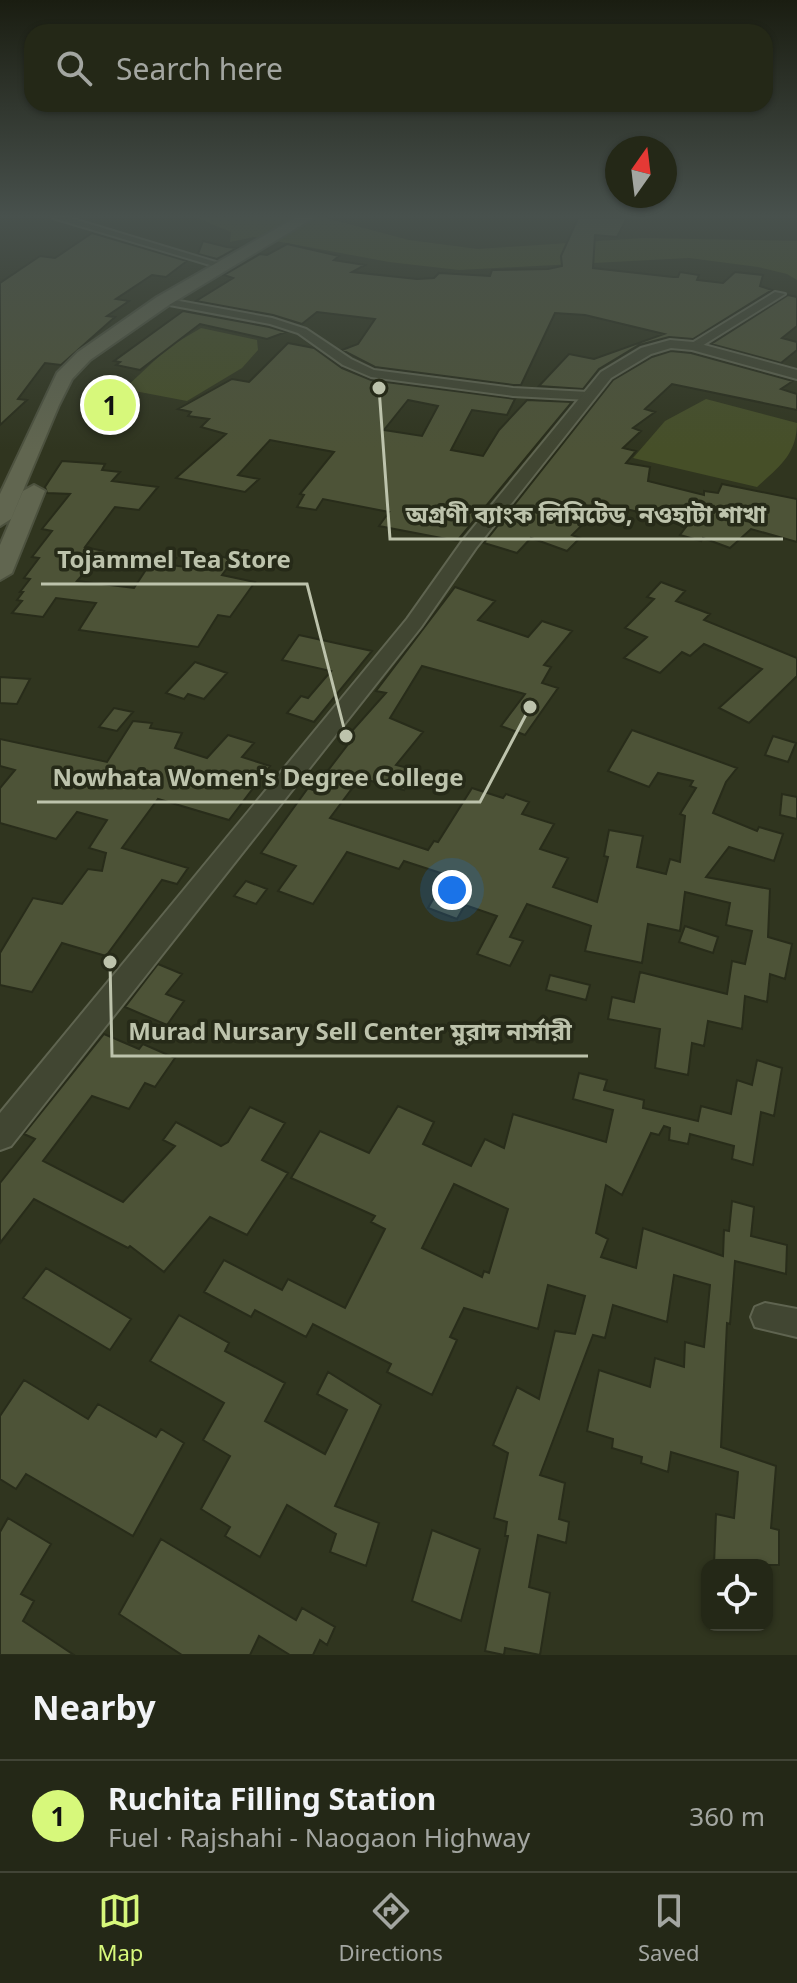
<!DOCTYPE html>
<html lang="en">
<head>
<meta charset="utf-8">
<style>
  body { margin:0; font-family:"Noto Sans","Noto Sans Bengali",sans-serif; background:#303424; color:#f1f3f6 }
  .controls { position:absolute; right:24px; bottom:24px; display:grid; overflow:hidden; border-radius:16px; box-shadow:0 2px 6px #0004 }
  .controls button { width:72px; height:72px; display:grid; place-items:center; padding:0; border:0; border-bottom:2px solid #414436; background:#242817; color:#f1f3f6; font:40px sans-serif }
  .compass { position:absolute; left:605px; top:136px; width:72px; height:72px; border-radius:50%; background:#242817; box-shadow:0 2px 6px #0004; rotate:14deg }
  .you { position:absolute; left:452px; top:890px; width:28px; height:28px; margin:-20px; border:6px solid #fff; border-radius:50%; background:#1a73e8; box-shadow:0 0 0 12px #1a73e833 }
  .badge { display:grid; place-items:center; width:52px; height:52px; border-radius:50%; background:#d7f87b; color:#111; font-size:26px; font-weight:700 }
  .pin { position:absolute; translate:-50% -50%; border:4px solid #fff; box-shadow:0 2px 8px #0006 }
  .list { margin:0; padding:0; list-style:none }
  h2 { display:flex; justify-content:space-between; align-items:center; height:104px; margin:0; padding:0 32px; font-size:34px }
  h2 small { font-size:26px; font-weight:400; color:#a3a6a1 }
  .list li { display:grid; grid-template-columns:52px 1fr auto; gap:24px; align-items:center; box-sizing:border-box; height:112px; padding:0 32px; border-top:2px solid #414436 }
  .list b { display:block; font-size:30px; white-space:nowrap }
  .list p { margin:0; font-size:26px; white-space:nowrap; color:#a3a6a1 }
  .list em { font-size:26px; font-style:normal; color:#a3a6a1 }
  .icon { flex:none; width:44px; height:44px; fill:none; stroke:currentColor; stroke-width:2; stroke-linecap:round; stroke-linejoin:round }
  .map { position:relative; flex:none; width:797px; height:1655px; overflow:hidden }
  .search { position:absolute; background:#242817; box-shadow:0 2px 6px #0004; left:24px; right:24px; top:24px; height:88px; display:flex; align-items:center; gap:20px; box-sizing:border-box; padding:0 28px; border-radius:24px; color:#a3a6a1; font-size:30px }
  .sheet { height:216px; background:#242817 }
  nav { display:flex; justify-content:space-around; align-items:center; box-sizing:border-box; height:112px; border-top:2px solid #414436; background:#242817; font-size:22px; color:#a3a6a1 }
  nav a { display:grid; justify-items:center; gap:4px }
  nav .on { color:#d7f87b }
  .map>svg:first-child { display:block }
</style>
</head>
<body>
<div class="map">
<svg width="797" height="1655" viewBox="0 0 797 1655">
  <rect width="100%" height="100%" fill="#30351f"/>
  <path fill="#464f28" d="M197 218H326L409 240 478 249 643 238 797 241V280L787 274 758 267 689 258 459 270 389 262 254 237 230 242 231 232Z
    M201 328 257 340 258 350 242 368 187 401 124 389 169 347Z
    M706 399 797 423C797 454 779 467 757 487L633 458 665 421Z"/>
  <path fill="#4d5337" stroke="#282c1a" stroke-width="2" fill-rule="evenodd" d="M578 218H627L617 237 595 235 593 268 673 277H678L680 272 699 275 697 280 723 283 735 272 763 275 760 286 772 290 693 339 669 337 639 345 599 369 583 389 539 386 569 354 594 359 664 334 585 315 555 313 521 385H513L375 367 342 350 358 344 375 319 317 312 302 324 273 315 196 301 233 278 224 275 260 254 267 255 287 244 339 256 334 260 365 265 352 272 417 279 434 278 439 273 490 276 492 270 548 269 562 266 561 256Z
    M92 233 187 261 166 277 152 275 116 299 129 301 107 316 115 317 61 365 45 363 18 399 27 400 0 425V283L40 256 55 258Z
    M203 241 227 247 237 248 217 259 198 254Z
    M788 295 797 297V326L782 338 797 342V350L781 363 711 344Z
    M183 311 269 327 286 332 267 339 200 324 140 370 116 365 120 362 114 361Z
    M288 343 314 348 342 368 371 380 515 399 507 415 472 410 451 450 483 456 499 430 527 400 572 402 457 541 379 526 389 512 323 499 316 510 297 507 304 495 300 494 334 452 270 440 238 475 259 479 245 492 176 478 226 434 201 427 209 419 188 416 191 412 178 409 232 379 249 382ZM408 400 438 406 422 436 384 430Z
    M671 351 691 353 793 381 781 389 797 394V410L672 384 645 409 655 412 633 428 641 431 623 448 636 451 626 463 650 467 648 481 704 495V491L718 493 722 484 797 499V542L751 529 730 548 703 538 701 541 680 535 689 523 603 504 572 535 580 538 567 551 531 538 517 553 484 543 613 380 652 357Z
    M62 461 105 464 102 470 120 472 112 481 158 487 139 510 115 507 85 547 104 551 77 581 134 588 155 556 176 558 171 565 207 570 217 556 234 559 222 575 255 582 230 617 218 615 198 647 79 630 96 603 56 598 43 617 12 613 22 601 17 600 23 592H20L30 579 24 578 39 558 32 557 52 531 42 529 70 494 47 493 45 487Z
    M661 582 685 591 676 601 710 614 704 620 797 658V676L749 723 719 708 762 669 704 644 690 656 682 652 660 673 624 658 647 637 625 628 654 599 647 597Z
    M455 587 495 601 478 620 528 637 542 621 572 631 544 665 551 667 542 683 558 688 525 735 501 726 525 694 422 666 390 718 423 732 396 765 416 770 404 790 360 778 330 818 428 850 434 841 438 842 472 788 503 798 506 794 529 802 522 814 554 824 540 849 568 858 553 887 597 902 608 857 604 856 609 830 643 836 637 867 666 874 670 859 680 862 685 816 680 814 696 788 690 786 693 781 658 773 649 787 608 771 632 730 737 768 726 782 713 813 757 831 759 827 783 834 774 861 729 847 706 877 770 889 768 937 792 944 785 979 770 974 767 1002 745 996 742 1029 708 1021 704 1046 692 1043 688 1075 655 1068 660 1029 608 1019 612 997 634 1002 640 972 727 994 732 961 745 964 752 931 726 925 730 903 685 892 680 931 648 924 642 963 585 951 591 926 527 904 510 937 523 941 510 966 477 954 497 916 465 905 457 919 428 908 447 875 404 861 399 869 347 852 313 904 278 891 296 866 261 853 308 788 313 790 349 743 343 741 386 693 376 691Z
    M299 635 372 651 314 722 287 713 301 696 308 698 331 671 282 660Z
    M195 662 227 673 204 699 188 694 184 699 166 693Z
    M0 677 30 679 17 704 0 703Z
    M114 708 133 712 117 731 99 727Z
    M133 721 152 723 150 728 182 733 175 748 207 758 228 735 254 743 242 757 270 766 229 820 158 799 122 848 188 868 177 884 162 880 106 956 62 943 32 992 0 985V953L33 898 62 904 88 869 102 871 106 853 89 848 107 820 77 812 56 839 0 823V788L15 770 0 766V739L107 762Z
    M773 736 796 743 788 762 765 755Z
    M782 794 797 797V819L780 815Z
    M246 881 267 889 256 904 234 896Z
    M685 926 718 937 713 953 679 942Z
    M158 964 182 974 166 994 184 1001 167 1025 125 1007Z
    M550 975 590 985 586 1000 546 990Z
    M104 1034 139 1049 143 1044 175 1058 155 1087 145 1083 129 1109 92 1096 43 1161 123 1202 175 1146 163 1140 176 1122 221 1146 228 1142 250 1107 285 1123 262 1160 288 1173 247 1235 210 1217 164 1272 130 1246 128 1248 34 1199 0 1243V1183L35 1139 24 1134Z
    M757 1060 782 1068 774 1116 761 1112 753 1165 732 1159 734 1146 690 1134 688 1144 669 1140 670 1128 664 1126 659 1135 651 1133 622 1195 606 1185 596 1233 608 1239 601 1257 636 1268 643 1228 723 1256 724 1230 729 1231 732 1201 754 1207 751 1236 787 1245 786 1274 735 1261 730 1324 727 1323 721 1447 776 1466 771 1528 779 1530V1565H714L716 1514 734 1518 738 1472 671 1452 668 1472 641 1463 642 1457 612 1448 613 1439 587 1431 599 1370 650 1387 655 1358 684 1367 685 1342 704 1347 710 1285 674 1275 667 1322 613 1305 605 1338 593 1335 540 1475 565 1483 559 1519 569 1522 566 1543 538 1535 529 1587 550 1593 540 1655 505 1648 504 1655 485 1651 508 1536H505L507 1522 494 1518 508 1453 493 1445 517 1387 539 1399 555 1331 575 1334 585 1296 548 1285 538 1329 464 1308 450 1337 457 1340 432 1395 387 1372 391 1364 313 1324 306 1337 255 1310 251 1317 204 1292 224 1260 282 1290 288 1279 345 1308 385 1229 371 1222 375 1216 291 1178 320 1131 369 1153 398 1106 434 1122 423 1144 471 1166 485 1139 504 1148 513 1114 606 1142 613 1110 573 1099 579 1073 607 1080 604 1090 644 1100 643 1108 698 1121 701 1106 731 1114 737 1080 752 1085ZM454 1184 508 1209 489 1273 484 1271 482 1277 422 1248Z
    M46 1268 131 1319 110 1350 23 1298Z
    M179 1315 229 1343 225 1351 285 1383 265 1421 325 1454 347 1410 317 1394 328 1372 381 1405 335 1506 379 1523 366 1566 330 1552 336 1534 287 1505 260 1557 225 1536 230 1527 201 1509 230 1456 203 1440 224 1403 150 1361Z
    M24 1380 88 1419 98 1404 156 1437 161 1429 184 1443 133 1536 26 1474 16 1489 0 1479V1416Z
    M8 1518 51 1544 21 1594 34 1601 23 1621 74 1655H0V1532Z
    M432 1530 480 1549 461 1621 412 1601Z
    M161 1539 296 1620 302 1608 335 1627 327 1645 320 1640 313 1655H290L259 1636 250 1655H182L119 1614Z"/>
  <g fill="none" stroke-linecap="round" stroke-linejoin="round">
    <g stroke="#5f6450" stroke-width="4">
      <path id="minor" d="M53 218H70L229 266 220 268Z
        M775 292 785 294 697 349 687 346Z
        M163 298 272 318 306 329 351 359 374 370 513 388 588 392 594 396 588 400 513 396 371 377 343 365 298 333 270 324 159 303 157 301Z
        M765 1303 797 1309V1337L755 1327 751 1317 755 1307Z"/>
    </g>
    <g stroke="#5f6450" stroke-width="4">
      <path id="tertiary" d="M670 340 693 342 797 370V379L692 350 671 348 651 354 611 378 476 548 421 627 11 1146 0 1150V1113L407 619 463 540 601 372 641 348Z"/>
    </g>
    <g stroke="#4d523f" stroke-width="4">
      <path id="primary" d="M295 218H313L169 305 90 360 72 379 59 405 11 519 0 526V494L57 373 78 352 157 297Z
        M34 485 45 491 12 573 0 580V545L23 491Z"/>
    </g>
    <use href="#minor" fill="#414632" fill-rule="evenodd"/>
    <use href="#tertiary" fill="#414632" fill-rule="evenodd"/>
    <use href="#primary" fill="#616650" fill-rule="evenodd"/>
  </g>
  <linearGradient id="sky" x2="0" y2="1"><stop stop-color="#1a1d11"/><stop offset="0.48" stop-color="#48514d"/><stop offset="1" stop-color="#48514d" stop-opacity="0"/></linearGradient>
  <rect width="797" height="450" fill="url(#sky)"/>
  <path fill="none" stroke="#bdc3ac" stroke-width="3" d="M379 388L390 539H783M346 736L307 584H41M530 707L480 802H37M110 962L112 1056H588"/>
  <g fill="#bdc3ac" stroke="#262a18" stroke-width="3">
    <circle cx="379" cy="388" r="8"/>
    <circle cx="346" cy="736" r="8"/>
    <circle cx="530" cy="707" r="8"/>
    <circle cx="110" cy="962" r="8"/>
  </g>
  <g font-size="24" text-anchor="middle" font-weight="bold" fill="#bdc3ac" stroke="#262a18" stroke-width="7" stroke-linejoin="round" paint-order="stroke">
    <text x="586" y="523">অগ্রণী ব্যাংক লিমিটেড, নওহাটা শাখা</text>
    <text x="174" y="568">Tojammel Tea Store</text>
    <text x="258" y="786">Nowhata Women's Degree College</text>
    <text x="350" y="1040">Murad Nursary Sell Center মুরাদ নার্সারী</text>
  </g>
</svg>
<div class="controls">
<button><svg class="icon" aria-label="locate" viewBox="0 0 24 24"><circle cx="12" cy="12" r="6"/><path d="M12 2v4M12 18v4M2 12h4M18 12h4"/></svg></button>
</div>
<svg class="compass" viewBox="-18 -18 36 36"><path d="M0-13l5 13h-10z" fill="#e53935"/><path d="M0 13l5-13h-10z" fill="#a3a6a1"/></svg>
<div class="you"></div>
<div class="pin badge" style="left:110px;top:405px">1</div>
<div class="search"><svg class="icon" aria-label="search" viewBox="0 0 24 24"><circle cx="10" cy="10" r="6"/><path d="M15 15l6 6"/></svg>Search here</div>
</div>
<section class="sheet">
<h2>Nearby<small></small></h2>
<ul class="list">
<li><span class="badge">1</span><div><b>Ruchita Filling Station</b><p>Fuel · Rajshahi - Naogaon Highway</p></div><em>360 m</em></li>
</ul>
</section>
<nav>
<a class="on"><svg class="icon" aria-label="map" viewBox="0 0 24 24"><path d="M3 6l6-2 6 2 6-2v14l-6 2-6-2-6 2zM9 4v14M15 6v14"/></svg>Map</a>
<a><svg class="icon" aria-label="directions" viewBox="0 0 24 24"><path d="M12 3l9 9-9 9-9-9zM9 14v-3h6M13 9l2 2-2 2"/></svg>Directions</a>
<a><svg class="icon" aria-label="saved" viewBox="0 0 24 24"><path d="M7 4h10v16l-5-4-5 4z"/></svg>Saved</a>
</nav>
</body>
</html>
